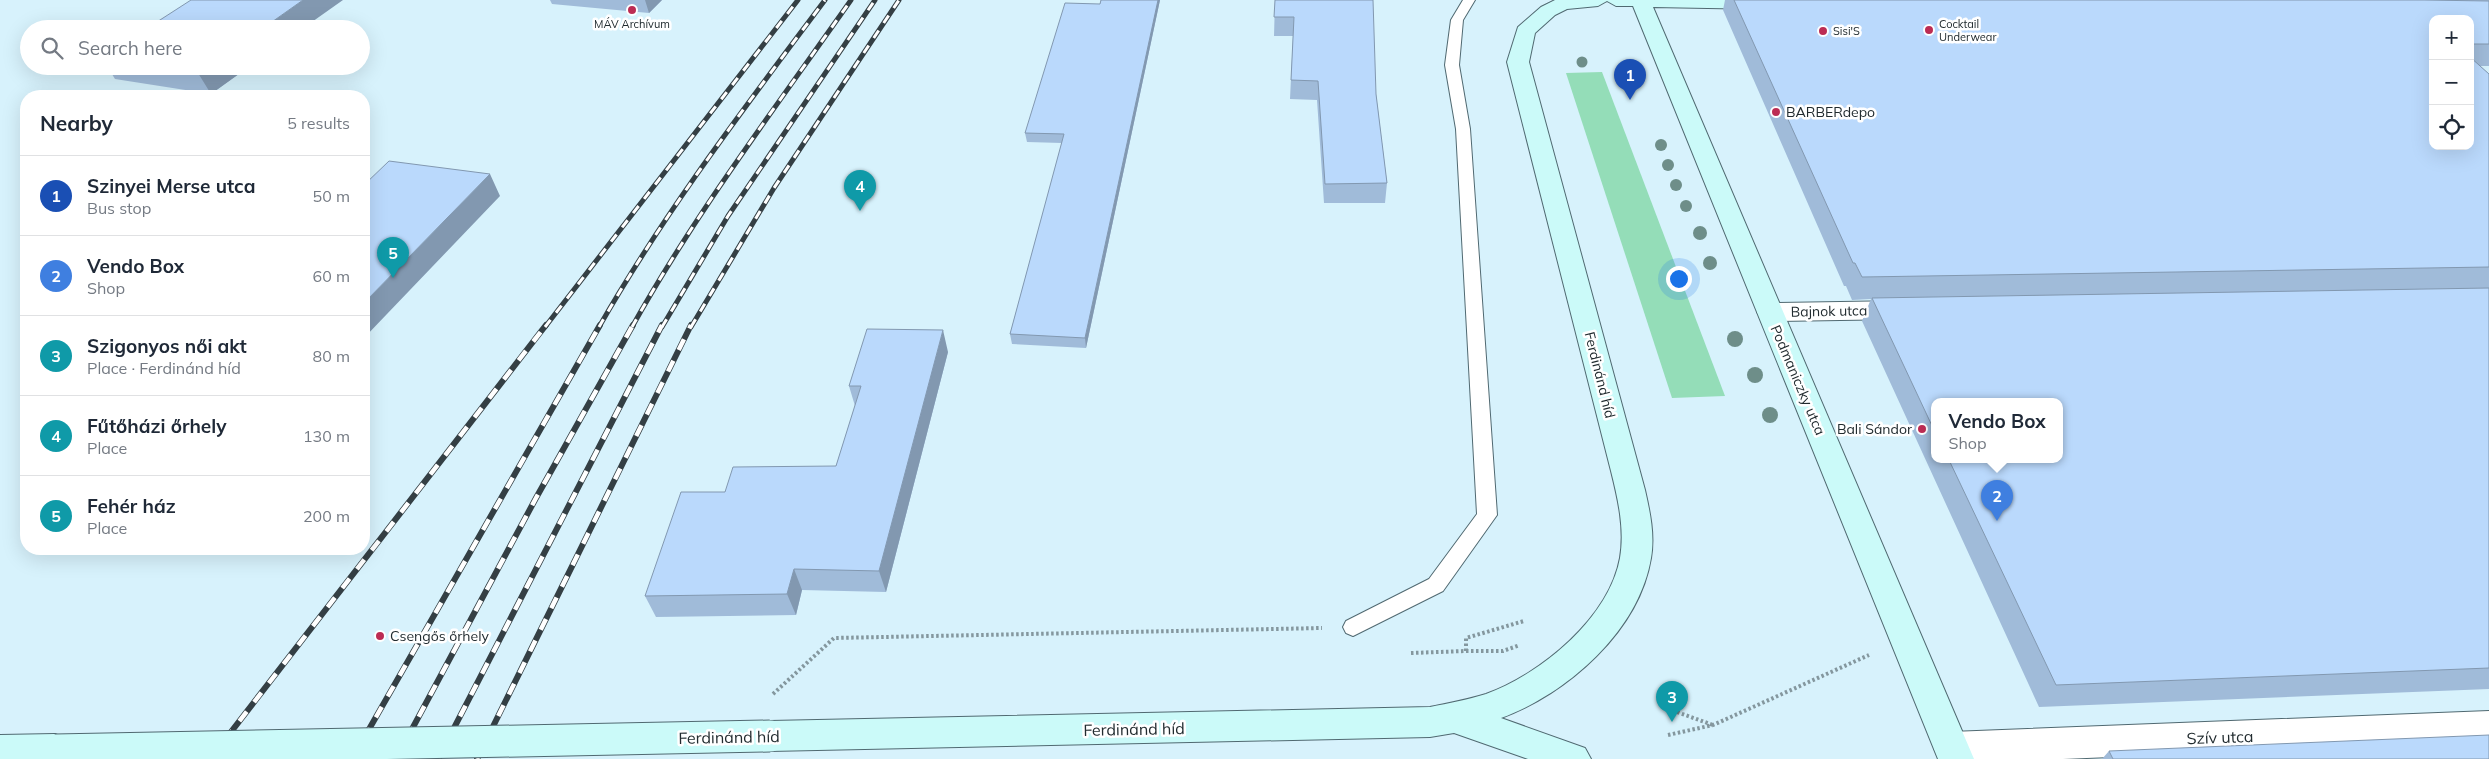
<!DOCTYPE html>
<html lang="en">
<head>
<meta charset="utf-8">
<style>
  body { margin:0; font-family:Mulish,sans-serif; background:#f2f2f3; color:#1f2937 }
  .controls { position:absolute; right:15px; top:15px; display:grid; overflow:hidden; border-radius:10px; box-shadow:0 5px 20px #0002 }
  .controls button { width:45px; height:45px; display:grid; place-items:center; padding:0; border:0; border-bottom:1px solid #e0e1e3; background:#fff; color:#1f2937; font:25px sans-serif }
  .you { position:absolute; left:1678px; top:278px; width:18px; height:18px; margin:-12px; border:4px solid #fff; border-radius:50%; background:#1a73e8; box-shadow:0 0 0 8px #1a73e833 }
  .badge { display:grid; place-items:center; width:32px; height:32px; border-radius:50%; background:#bc2c53; color:#fff; font-size:16px; font-weight:700 }
  .pin { position:absolute; translate:-50% -41px; filter:drop-shadow(0 1px 2px #0008) }
  .pin::after { content:''; position:absolute; top:26px; width:18px; height:15px; background:inherit; clip-path:polygon(0 0,100% 0,50% 100%) }
  .popup { position:absolute; left:1931px; top:398px; width:132px; height:65px; box-sizing:border-box; display:grid; place-content:center; border-radius:10px; background:#fff; filter:drop-shadow(0 1px 4px #0005); font-size:16px; white-space:nowrap; color:#747a83 }
  .popup b { font-size:19px; color:#1f2937 }
  .popup::after { content:''; position:absolute; left:50%; top:100%; margin-left:-10px; border:10px solid transparent; border-top-color:#fff }
  .list { margin:0; padding:0; list-style:none }
  h2 { display:flex; justify-content:space-between; align-items:center; height:65px; margin:0; padding:0 20px; font-size:21px }
  h2 small { font-size:16px; font-weight:400; color:#747a83 }
  .list li { display:grid; grid-template-columns:32px 1fr auto; gap:15px; align-items:center; box-sizing:border-box; height:80px; padding:0 20px; border-top:1px solid #e0e1e3 }
  .list b { display:block; font-size:19px; white-space:nowrap }
  .list p { margin:0; font-size:16px; white-space:nowrap; color:#747a83 }
  .list em { font-size:16px; font-style:normal; color:#747a83 }
  .icon { flex:none; width:28px; height:28px; fill:none; stroke:currentColor; stroke-width:2; stroke-linecap:round; stroke-linejoin:round }
  .map { position:relative; flex:none; width:2489px; height:759px; overflow:hidden }
  .search { position:absolute; background:#fff; box-shadow:0 5px 20px #0002; left:20px; top:20px; width:350px; height:55px; display:flex; align-items:center; gap:12px; box-sizing:border-box; padding:0 18px; border-radius:28px; color:#747a83; font-size:19px }
  .panel { position:absolute; background:#fff; box-shadow:0 5px 20px #0002; left:20px; top:90px; width:350px; height:465px; border-radius:20px }
  .map>svg:first-child { display:block }
</style>
</head>
<body>
<div class="map">
<svg width="2489" height="759" viewBox="0 0 2489 759">
  <rect width="100%" height="100%" fill="#d7f2fc"/>
  <path fill="#94ddb8" d="M1602 72 1725 396 1672 398 1566 73Z"/>
  <g fill="none" stroke-linecap="round" stroke-linejoin="round">
    <g stroke="#506971" stroke-width="2">
      <path id="lane" d="M1463 0H1475L1463 20 1459 65 1470 129 1497 515 1443 591 1353 636 1346 633 1343 627 1346 621 1429 579 1477 514 1456 129 1445 65 1451 20Z"/>
    </g>
    <g stroke="#506971" stroke-width="2">
      <path id="street" d="M1903 301 1912 304 1916 310 1912 316 1903 319 1770 321 1761 318 1757 312 1761 306 1770 303Z
        M2489 711V741L2063 759H1939L1934 748 1939 737 1951 732Z"/>
    </g>
    <g stroke="#506971" stroke-width="2">
      <path id="secondary" d="M1555 0H1771L1773 3 1770 7 1763 9 1653 7 1974 759H1938L1633 6H1616L1607 1 1598 6 1567 9 1555 15 1535 33 1529 62 1645 490C1650 512 1655 535 1651 558 1639 631 1567 694 1501 718L1585 748 1591 759H1528L1454 733 1430 737 770 751 758 747 753 736 758 725 770 721 1430 707C1449 703 1467 700 1486 694 1541 674 1609 618 1620 558 1625 529 1618 499 1611 471L1507 62 1518 27 1541 7Z
        M55 734 67 739 72 750 68 759H0V735Z"/>
    </g>
    <path stroke="#84979e" stroke-width="4" stroke-dasharray="2.5 2.5" stroke-linecap="butt" d="M1466 651H1503L1520 645
      M1411 653 1466 651V638L1524 621
      M773 694 834 638 1322 628
      M1663 707 1713 725
      M1668 735 1713 725 1869 655"/>
    <use href="#lane" fill="#fff" fill-rule="evenodd"/>
    <use href="#street" fill="#fff" fill-rule="evenodd"/>
    <use href="#secondary" fill="#cbfaf9" fill-rule="evenodd"/>
    <g stroke="#343f44" stroke-width="5">
      <path id="rail-far1" d="M545 327 798 0
        M599 327C665 211 746 106 825 0
        M632 327C696 212 776 107 851 0
        M662 327 728 216 875 0
        M691 327 774 188 899 0"/>
    </g>
    <g stroke="#343f44" stroke-width="6">
      <path id="rail" d="M210 759 546 325
        M352 759 600 325
        M396 759 536 498 633 325
        M438 759 662 325
        M477 759 691 325"/>
    </g>
    <use href="#rail-far1" stroke="#fff" stroke-width="3" stroke-dasharray="9" stroke-linecap="butt"/>
    <use href="#rail" stroke="#fff" stroke-width="4.5" stroke-dasharray="12" stroke-linecap="butt"/>
    <g stroke="#506971" stroke-width="33" stroke-linecap="butt">
      <path id="secondary-bridge" d="M55 750 770 736"/>
    </g>
    <use href="#secondary-bridge" stroke="#cbfaf9" stroke-width="31"/>
  </g>
  <g fill="#6e8e89">
    <circle cx="1582" cy="62" r="5.5"/>
    <circle cx="1661" cy="145" r="6"/>
    <circle cx="1668" cy="165" r="6"/>
    <circle cx="1676" cy="185" r="6"/>
    <circle cx="1686" cy="206" r="6"/>
    <circle cx="1700" cy="233" r="7"/>
    <circle cx="1710" cy="263" r="7"/>
    <circle cx="1735" cy="339" r="8"/>
    <circle cx="1755" cy="375" r="8"/>
    <circle cx="1770" cy="415" r="8"/>
  </g>
  <path fill="#a0bbd9" fill-rule="evenodd" d="M550 0H662L649 13 552 4Z
    M1101 0H1160L1086 348 1012 344 1010 334 1062 143 1027 142 1025 133 1100 4Z
    M1275 0 1376 94 1387 183 1385 203H1324L1317 100 1290 99 1293 36H1274Z
    M1725 0H2489V66H2480L2489 74V689L2039 707 1862 321 1871 299 1852 300 1846 286H1844L1723 10ZM2433 19H2470V146ZM1934 402 2060 460H1934Z
    M107 66H250L211 94 115 79Z
    M948 352 886 592 802 590 796 615 656 617 645 596 725 492 836 466 855 406 849 386Z
    M2109 751 2489 759H2102Z"/>
  <path fill="#8298b0" d="M303 0H343L302 29H262Z
    M645 0H662L649 13Z
    M1158 0H1160L1086 348 1085 338Z
    M208 66H250L211 94 198 73Z
    M490 174 500 196 364 338V303Z
    M943 330 948 352 886 592 879 571Z
    M794 569 802 590 796 615 787 594Z"/>
  <path fill="#bad9fc" stroke="#8298b0" d="M191 0H303L262 29H146Z
    M1101 0H1158L1085 338 1010 334 1064 134 1025 133 1065 3 1100 4Z
    M1275 0H1373L1376 94 1387 183 1325 184 1318 81 1291 80 1294 17H1274Z
    M1734 0H2424L2489 1V44H2470V19H2433V146H2470V57L2489 74V267L1862 277 1855 263H1853Z
    M155 66H208L198 73Z
    M389 161 490 174 364 303V185Z
    M2489 288V668L2056 685 1949 460H2060V402H1934V430L1872 298Z
    M867 329 943 330 879 571 794 569 787 594 645 596 681 492H725L733 467 836 466 861 386H849Z
    M2489 735V759H2113L2109 751Z"/>
  <g fill="#bc2c53" stroke="#fff" stroke-width="2">
    <circle cx="632" cy="10" r="5"/>
    <circle cx="1929" cy="30" r="5"/>
    <circle cx="1823" cy="31" r="5"/>
    <circle cx="1776" cy="112" r="5"/>
    <circle cx="1922" cy="429" r="5"/>
    <circle cx="380" cy="636" r="5"/>
  </g>
  <g text-anchor="middle" stroke-width="5" stroke-linejoin="round" paint-order="stroke">
    <g font-size="11" fill="#212b2f" stroke="#fff" text-anchor="start">
      <text x="632" y="28" text-anchor="middle">MÁV Archívum</text>
      <text x="1939" y="28">Cocktail<tspan x="1939" dy="13">Underwear</tspan></text>
      <text x="1833" y="35">Sisi'S</text>
    </g>
    <g font-size="14" fill="#212b2f" stroke="#fff" text-anchor="start">
      <text x="1786" y="117">BARBERdepo</text>
      <text x="1912" y="434" text-anchor="end">Bali Sándor</text>
      <text x="390" y="641">Csengős őrhely</text>
    </g>
    <g font-size="14" fill="#212b2f" stroke="#fff">
      <text transform="translate(1829 311) rotate(-1)" y="5">Bajnok utca</text>
      <text transform="translate(1600 375) rotate(76)" y="5">Ferdinánd híd</text>
      <text transform="translate(1798 380) rotate(67)" y="5">Podmaniczky utca</text>
    </g>
    <g font-size="16" fill="#212b2f" stroke="#fff">
      <text transform="translate(1134 729) rotate(-1)" y="6">Ferdinánd híd</text>
      <text transform="translate(729 737) rotate(-1)" y="6">Ferdinánd híd</text>
      <text transform="translate(2220 737) rotate(-2)" y="6">Szív utca</text>
    </g>
  </g>
</svg>
<div class="controls">
<button>+</button>
<button>−</button>
<button><svg class="icon" aria-label="locate" viewBox="0 0 24 24"><circle cx="12" cy="12" r="6"/><path d="M12 2v4M12 18v4M2 12h4M18 12h4"/></svg></button>
</div>
<div class="you"></div>
<div class="pin badge" style="left:1630px;top:100px;background:#1a4fb4">1</div>
<div class="pin badge" style="left:1997px;top:521px;background:#3f7fe0">2</div>
<div class="popup"><b>Vendo Box</b>Shop</div>
<div class="pin badge" style="left:1672px;top:722px;background:#0f9aa8">3</div>
<div class="pin badge" style="left:860px;top:211px;background:#0f9aa8">4</div>
<div class="pin badge" style="left:393px;top:278px;background:#0f9aa8">5</div>
<div class="search"><svg class="icon" aria-label="search" viewBox="0 0 24 24"><circle cx="10" cy="10" r="6"/><path d="M15 15l6 6"/></svg>Search here</div>
<section class="panel">
<h2>Nearby<small>5 results</small></h2>
<ul class="list">
<li><span class="badge" style="background:#1a4fb4">1</span><div><b>Szinyei Merse utca</b><p>Bus stop</p></div><em>50 m</em></li>
<li><span class="badge" style="background:#3f7fe0">2</span><div><b>Vendo Box</b><p>Shop</p></div><em>60 m</em></li>
<li><span class="badge" style="background:#0f9aa8">3</span><div><b>Szigonyos női akt</b><p>Place · Ferdinánd híd</p></div><em>80 m</em></li>
<li><span class="badge" style="background:#0f9aa8">4</span><div><b>Fűtőházi őrhely</b><p>Place</p></div><em>130 m</em></li>
<li><span class="badge" style="background:#0f9aa8">5</span><div><b>Fehér ház</b><p>Place</p></div><em>200 m</em></li>
</ul>
</section>
</div>
</body>
</html>
